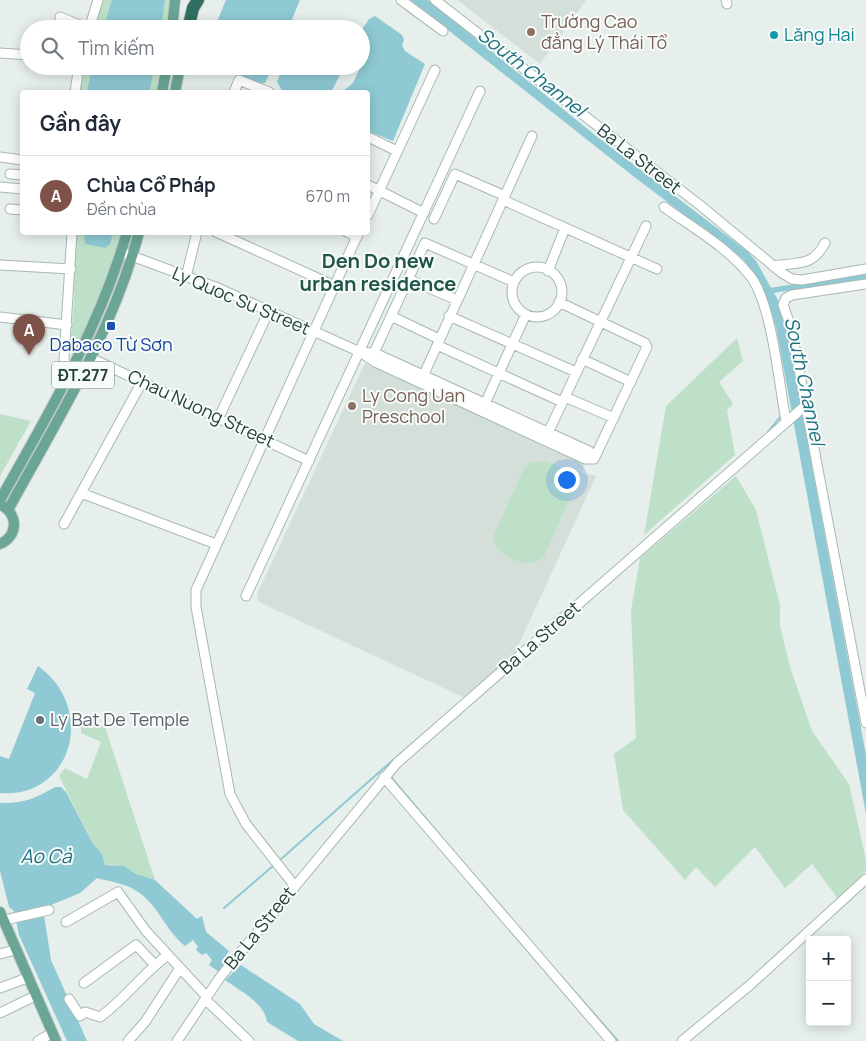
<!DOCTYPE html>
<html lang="vi">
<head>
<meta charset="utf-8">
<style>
  body { margin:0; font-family:Manrope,sans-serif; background:#f2f2f3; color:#1f2937 }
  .controls { position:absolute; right:15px; bottom:15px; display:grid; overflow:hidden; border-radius:5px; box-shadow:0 2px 12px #0003 }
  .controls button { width:45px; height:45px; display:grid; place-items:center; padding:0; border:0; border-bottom:1px solid #e0e1e3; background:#fff; color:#1f2937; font:25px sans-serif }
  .you { position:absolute; left:566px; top:479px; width:18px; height:18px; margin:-12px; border:4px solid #fff; border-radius:50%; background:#1a73e8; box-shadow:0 0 0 8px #1a73e833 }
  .badge { display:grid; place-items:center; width:32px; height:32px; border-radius:50%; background:#7f5249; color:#fff; font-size:16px; font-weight:700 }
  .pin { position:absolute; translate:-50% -41px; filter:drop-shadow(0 1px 2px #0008) }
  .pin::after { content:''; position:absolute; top:26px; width:18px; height:15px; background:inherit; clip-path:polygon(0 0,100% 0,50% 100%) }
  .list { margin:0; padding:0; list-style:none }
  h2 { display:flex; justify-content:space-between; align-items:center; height:65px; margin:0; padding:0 20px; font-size:21px }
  h2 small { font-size:16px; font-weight:400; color:#747a83 }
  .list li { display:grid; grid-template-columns:32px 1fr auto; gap:15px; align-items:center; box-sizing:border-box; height:80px; padding:0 20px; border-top:1px solid #e0e1e3 }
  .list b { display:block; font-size:19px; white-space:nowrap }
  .list p { margin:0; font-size:16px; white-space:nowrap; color:#747a83 }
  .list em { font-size:16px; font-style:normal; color:#747a83 }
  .icon { flex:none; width:28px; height:28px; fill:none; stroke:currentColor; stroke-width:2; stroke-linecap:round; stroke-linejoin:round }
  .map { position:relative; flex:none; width:866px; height:1041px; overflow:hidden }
  .search { position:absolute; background:#fff; box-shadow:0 2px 12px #0003; left:20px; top:20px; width:350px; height:55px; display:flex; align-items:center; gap:12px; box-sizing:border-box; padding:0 18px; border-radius:28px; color:#747a83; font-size:19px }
  .panel { position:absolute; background:#fff; box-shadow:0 2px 12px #0003; left:20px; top:90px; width:350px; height:145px; border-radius:5px }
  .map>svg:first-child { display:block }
</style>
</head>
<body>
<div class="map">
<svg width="866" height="1041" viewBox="0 0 866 1041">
  <rect width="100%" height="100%" fill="#e6efeb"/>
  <path fill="#d4dfda" d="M457 0H586L540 64Z
    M365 363 584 464 582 473 596 476 515 653 465 698 259 602 257 594Z"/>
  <path fill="#bfe0c8" d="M103 0H172L169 29H94Z
    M84 66H164L158 92H80Z
    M75 233H122L101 294 82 338 77 342 73 341 71 337 74 301Z
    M737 338 743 361 719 382 733 404 727 410 735 455 644 535 666 406Z
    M0 414 31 421 0 476Z
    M546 461 562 468 575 486 544 557C527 571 497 558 493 537L524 468 530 463Z
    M736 476 756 510 780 605V626L790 667 812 731 849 784 866 860V871L839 900 812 864 785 888 755 847 715 887 696 867 685 880 623 810 614 754 636 738 631 610 640 558Z
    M81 723 105 727 155 880C136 878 124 861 105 865L102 854 93 844 59 776 65 768 87 779 101 742 81 733Z"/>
  <path fill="#8ec9d4" d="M112 0H165L161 29H103Z
    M226 0H300L288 29H214Z
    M410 0H428L595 135 747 251 756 261 778 300 785 323 866 755V814L776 327 764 291 743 259 633 176Z
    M375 16 402 35 404 40 402 45 405 51 425 64 393 141 368 131V92H342L353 83 361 66V31L369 19Z
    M92 66H155L149 92H87Z
    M216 66H273L265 83H258Z
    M283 66H345L331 92H283L277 82Z
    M84 233V232L113 233 110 244 105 248 85 244Z
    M38 666C98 709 71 799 0 793V756L9 759 35 693 27 689Z
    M55 787H61L66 792 93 844 102 854 105 865 124 866 136 874 155 880 197 919 202 916 206 932 229 951 222 961 225 966 219 972 209 965 212 960 206 953 202 955 196 950 198 947 193 940 185 946C166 931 158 905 138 892 126 883 111 882 97 878L80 893 51 905 44 915 51 960 87 1041H67L19 935 14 911 9 907 0 871V803C22 804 37 798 55 787Z
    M241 965 300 1004 314 1024 343 1041H298L267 1022C265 1003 240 991 225 980Z"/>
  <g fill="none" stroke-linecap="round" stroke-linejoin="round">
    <path stroke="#8ec9d4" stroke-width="2" d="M768 432 781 416
      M388 771 385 767 435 724
      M390 776 438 833
      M280 860 385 767
      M224 908 273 866
      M560 975 618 1041"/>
    <path stroke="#8ec9d4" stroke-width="5.5" d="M768 291 866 276"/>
    <g stroke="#a8b8b2" stroke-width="11">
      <path id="minor" d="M401 0 443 31
        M435 0 701 206 782 273 792 279 802 280 866 269
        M726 0 727 4
        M60 17 89 29 98 0
        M0 53 29 55
        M75 92 79 66
        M234 92 239 80 269 92
        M368 137 397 151
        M0 157 22 160
        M10 174 22 175
        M368 185 424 213
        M0 187 22 189
        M503 200 657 269
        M664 207C693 228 729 248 751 277 772 305 779 384 786 421
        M10 209 22 210
        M368 215 435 70
        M434 219 455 174 505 196
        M72 232 64 359 68 374 80 380
        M216 232 335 286
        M347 232 357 237
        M121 252 218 288 360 352 375 362 585 459H594
        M0 265 71 269
        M773 266C799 262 812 267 825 243
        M512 292a25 25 0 1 1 50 0a25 25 0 1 1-50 0Z
        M548 271 565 228
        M186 277 197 232
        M408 279 457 300
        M866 284 792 295 786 298 783 305 791 327 866 723
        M559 302 645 343 647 347 594 459
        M391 316 439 339
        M449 316 576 372
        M0 317 67 325
        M437 345 562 402
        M362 352 377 354 589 451 594 459
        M372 357 425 243 514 282
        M91 358 309 461
        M582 359 631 382
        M420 383 532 136
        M565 397 614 418
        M483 408 526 314
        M219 417 269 311
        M546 437 646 226
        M81 493 216 544
        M64 524 142 382
        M246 596 480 91
        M384 777 611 1041
        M294 885 246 824 230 794 196 607V590L359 232
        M0 921 49 910
        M66 922 118 892 146 931 207 997
        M0 954 15 950
        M84 983 136 945 155 965
        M0 988 27 978
        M69 999 80 1016 85 1012 100 1017C125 999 143 973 168 955
        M206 1000 249 1041
        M0 1013 35 996
        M38 1041 52 1033
        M128 1041 145 1022 180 968
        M177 1041 221 976 397 763 806 405
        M682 1041 750 985 866 879"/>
    </g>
    <g stroke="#c2cac8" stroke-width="12">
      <path id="major" d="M172 29 175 0
        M162 92 167 66
        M175 92 180 66
        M0 500C48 415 100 327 127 232
        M8 510C57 420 113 332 139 232
        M0 544C17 537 19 516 3 506
        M0 912 56 1041"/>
    </g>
    <g stroke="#c2cac8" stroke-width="14">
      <path id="highway" d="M188 29 193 8 198 0"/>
    </g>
    <use href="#minor" stroke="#fff" stroke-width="9"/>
    <use href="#major" stroke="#6aa596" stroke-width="10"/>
    <use href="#highway" stroke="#2f6f62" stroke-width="12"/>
  </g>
  <g fill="#8d6e63" stroke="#f7fbf9" stroke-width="2">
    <circle cx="531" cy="32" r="5"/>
    <circle cx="352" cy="406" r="5"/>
  </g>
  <circle fill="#0f9aa8" stroke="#f7fbf9" stroke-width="2" cx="774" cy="35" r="5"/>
  <rect fill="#1a4fb4" stroke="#f7fbf9" stroke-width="2" x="106" y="321" width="10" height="10" rx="2.5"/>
  <circle fill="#6b7280" stroke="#f7fbf9" stroke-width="2" cx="40" cy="720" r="5"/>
  <g text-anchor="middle" stroke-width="4" stroke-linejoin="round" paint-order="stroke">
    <rect fill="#f7fbf9" stroke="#637a73" stroke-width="1" x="52" y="361.5" width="62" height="27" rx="4"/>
    <g font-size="16" font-weight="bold" fill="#24423a">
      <text x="83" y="381">ĐT.277</text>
    </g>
    <g font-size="18" fill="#785e54" stroke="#f7fbf9" text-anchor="start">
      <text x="541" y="28">Trường Cao<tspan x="541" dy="21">đẳng Lý Thái Tổ</tspan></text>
      <text x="362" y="402">Ly Cong Uan<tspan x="362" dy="21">Preschool</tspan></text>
    </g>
    <g font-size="18" fill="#0d838f" stroke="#f7fbf9" text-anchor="start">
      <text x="784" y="41">Lăng Hai</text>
    </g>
    <g font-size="18" fill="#24423a" stroke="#f7fbf9">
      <text transform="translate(639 159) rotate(38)" y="6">Ba La Street</text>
      <text transform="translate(241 301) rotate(23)" y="6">Ly Quoc Su Street</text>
      <text transform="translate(201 409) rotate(25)" y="6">Chau Nuong Street</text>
      <text transform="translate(540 638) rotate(-41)" y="6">Ba La Street</text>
      <text transform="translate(260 928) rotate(-51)" y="6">Ba La Street</text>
    </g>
    <g font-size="18" fill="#164399" stroke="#f7fbf9">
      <text x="111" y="351">Dabaco Từ Sơn</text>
    </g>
    <g font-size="18" fill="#5b616d" stroke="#f7fbf9" text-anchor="start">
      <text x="50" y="726">Ly Bat De Temple</text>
    </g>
    <g font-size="19" font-style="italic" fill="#1c6f80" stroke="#f7fbf9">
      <text transform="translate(532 72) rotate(38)" y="7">South Channel</text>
      <text transform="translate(805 381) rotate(78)" y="7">South Channel</text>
      <text x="46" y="863">Ao Cả</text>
    </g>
    <g font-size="20" font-weight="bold" fill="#1f5548" stroke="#f7fbf9">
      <text x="378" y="268">Den Do new<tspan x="378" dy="23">urban residence</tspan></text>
    </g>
  </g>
</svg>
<div class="controls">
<button>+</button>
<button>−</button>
</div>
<div class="you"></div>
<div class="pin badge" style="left:29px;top:355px">A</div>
<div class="search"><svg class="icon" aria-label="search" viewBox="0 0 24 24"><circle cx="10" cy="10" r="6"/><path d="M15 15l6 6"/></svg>Tìm kiếm</div>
<section class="panel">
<h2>Gần đây<small></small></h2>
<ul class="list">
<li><span class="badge">A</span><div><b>Chùa Cổ Pháp</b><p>Đền chùa</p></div><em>670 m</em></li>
</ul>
</section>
</div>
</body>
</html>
